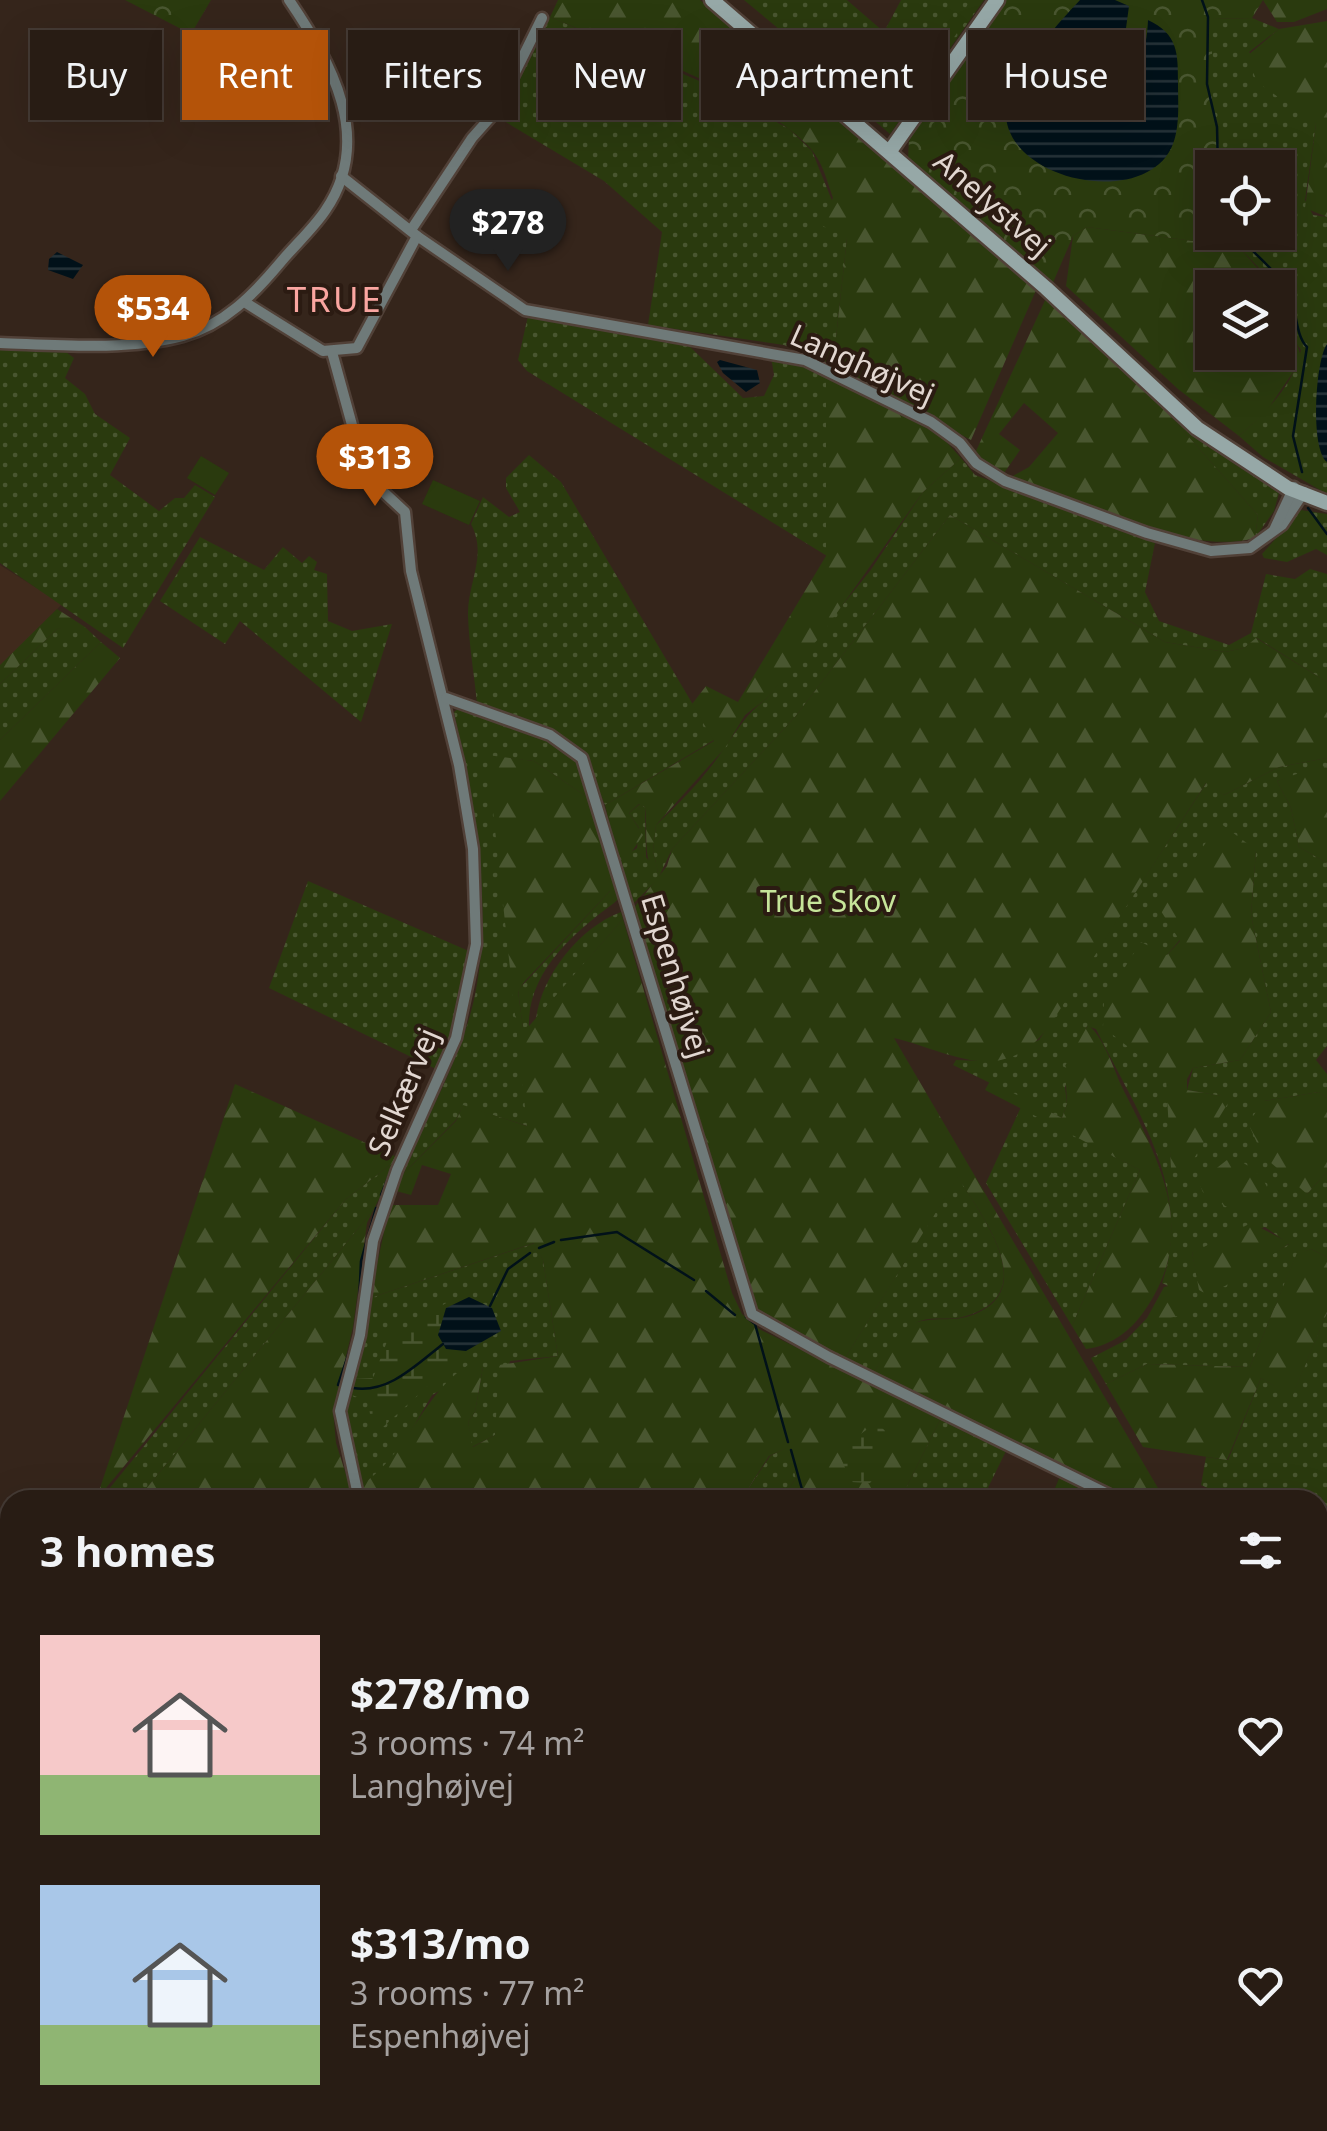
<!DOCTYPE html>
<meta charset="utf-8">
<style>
:root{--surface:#281c14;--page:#342922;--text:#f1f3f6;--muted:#a5a1a0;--line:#443a34;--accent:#b45309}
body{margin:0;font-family:"Noto Sans",sans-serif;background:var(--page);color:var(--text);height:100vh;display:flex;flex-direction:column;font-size:38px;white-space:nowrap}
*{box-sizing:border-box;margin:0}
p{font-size:32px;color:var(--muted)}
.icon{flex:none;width:55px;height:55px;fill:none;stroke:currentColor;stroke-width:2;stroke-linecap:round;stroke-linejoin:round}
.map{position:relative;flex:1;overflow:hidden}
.side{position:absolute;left:0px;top:1490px;width:1328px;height:642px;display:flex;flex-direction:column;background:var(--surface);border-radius:30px 30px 0 0;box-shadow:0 10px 40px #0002,0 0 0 2px var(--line)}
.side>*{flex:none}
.banner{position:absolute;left:30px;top:30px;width:1268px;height:90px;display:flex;gap:20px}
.buttons{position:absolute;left:1195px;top:150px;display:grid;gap:20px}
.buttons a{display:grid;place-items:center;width:100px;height:100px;border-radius:0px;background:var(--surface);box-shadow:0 10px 40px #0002,0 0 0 2px var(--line);font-size:50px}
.price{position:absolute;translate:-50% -85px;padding:0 22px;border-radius:35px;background:var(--accent);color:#fff;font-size:32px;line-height:65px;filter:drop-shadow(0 2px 5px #0008)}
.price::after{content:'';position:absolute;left:50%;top:60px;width:30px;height:22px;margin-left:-15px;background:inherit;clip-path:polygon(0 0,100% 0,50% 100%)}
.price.current{background:#222;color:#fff}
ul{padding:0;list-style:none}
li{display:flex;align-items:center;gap:30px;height:250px;padding:0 40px}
li span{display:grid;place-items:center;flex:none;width:280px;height:200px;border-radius:0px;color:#555}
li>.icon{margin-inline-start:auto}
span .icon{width:120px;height:120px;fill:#fffc;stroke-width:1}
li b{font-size:42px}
h2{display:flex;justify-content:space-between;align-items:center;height:120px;padding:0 40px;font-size:42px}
.tag{padding:0 35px;border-radius:0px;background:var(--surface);box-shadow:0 10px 40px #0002,0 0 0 2px var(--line);font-size:35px;line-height:90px}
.tag.current{background:var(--accent);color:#fff}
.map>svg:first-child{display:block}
.built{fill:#402a1c}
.grass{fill:url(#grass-dots);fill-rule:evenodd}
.forest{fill:url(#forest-firs)}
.wetland{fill:url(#wetland-marsh)}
.park{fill:url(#park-crowns)}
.garden{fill:#2a3a0e}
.water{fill:url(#water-rules)}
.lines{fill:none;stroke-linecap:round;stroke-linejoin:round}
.stream{stroke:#011119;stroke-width:2.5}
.street-casing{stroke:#514138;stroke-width:15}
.secondary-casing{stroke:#514138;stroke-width:19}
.street{stroke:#6f7a79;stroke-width:10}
.secondary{stroke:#96a8a7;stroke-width:14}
.rail{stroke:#b4a7a0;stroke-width:2.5;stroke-dasharray:12 12;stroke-linecap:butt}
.labels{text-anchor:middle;stroke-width:8;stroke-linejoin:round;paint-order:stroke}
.street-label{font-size:30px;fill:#e2d7d1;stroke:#2b1b12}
.park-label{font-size:30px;fill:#c6e59a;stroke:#2b1b12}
.quarter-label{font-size:35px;letter-spacing:2.5px;fill:#faa6a1;stroke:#2b1b12}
</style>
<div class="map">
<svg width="1327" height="2131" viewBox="0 0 1327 2131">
<defs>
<pattern id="grass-dots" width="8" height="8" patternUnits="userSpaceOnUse" patternTransform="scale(2.5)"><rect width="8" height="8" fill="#2a3a0e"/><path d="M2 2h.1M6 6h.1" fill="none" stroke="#495630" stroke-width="1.8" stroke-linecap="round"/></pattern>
<pattern id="forest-firs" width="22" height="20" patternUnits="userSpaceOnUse" patternTransform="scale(2.5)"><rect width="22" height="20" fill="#2a3a0e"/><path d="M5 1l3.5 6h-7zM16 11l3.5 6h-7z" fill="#495630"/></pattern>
<pattern id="wetland-marsh" width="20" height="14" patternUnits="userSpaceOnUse" patternTransform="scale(2.5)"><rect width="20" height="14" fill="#2a3a0e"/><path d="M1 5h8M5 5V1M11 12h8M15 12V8" fill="none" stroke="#495630"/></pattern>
<pattern id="park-crowns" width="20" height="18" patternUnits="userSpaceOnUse" patternTransform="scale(2.5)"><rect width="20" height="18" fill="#2a3a0e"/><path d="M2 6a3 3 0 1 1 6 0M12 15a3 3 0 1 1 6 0" fill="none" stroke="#495630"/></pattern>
<pattern id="water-rules" width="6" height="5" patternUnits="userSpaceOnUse" patternTransform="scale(2.5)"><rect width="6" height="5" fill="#011119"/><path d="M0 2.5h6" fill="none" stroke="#263339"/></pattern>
</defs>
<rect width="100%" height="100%" fill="#35251b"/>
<path class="built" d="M 0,565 L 62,604 L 0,668 Z"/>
<g class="grass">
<path d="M 744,0 L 847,0 L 884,32 L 901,0 L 984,0 L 890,134 L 837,89 L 837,77 Z"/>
<path d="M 550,17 L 718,89 L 789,129 L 812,151 L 847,238 L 833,365 L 784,345 L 648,325 L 662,232 L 604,181 L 499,118 Z"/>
<path d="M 1252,18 L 1279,29 L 1249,52 L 1316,124 L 1305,200 L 1313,215 L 1327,217 L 1327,494 L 1263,457 L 1239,436 C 1265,413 1294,385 1301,350 L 1291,336 L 1278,288 L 1239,247 L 1247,239 L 1243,233 L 1278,232 L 1278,168 L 1222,167 L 1218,160 L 1219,125 L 1212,111 L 1212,19 Z"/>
<path d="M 528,316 L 685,342 L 743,398 L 764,396 L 774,375 L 771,357 L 826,373 L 827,556 L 527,371 L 518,360 Z"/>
<path d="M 0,348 L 62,349 L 74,358 L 65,378 L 85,394 L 95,414 L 130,438 L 110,475 L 159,511 L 175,498 L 184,498 L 195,485 L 215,497 L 123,648 L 0,563 Z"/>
<path d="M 1156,400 L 1279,493 L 1274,511 L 1255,538 L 1258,515 Z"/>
<path d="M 529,455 L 561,482 L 714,740 L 605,805 L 581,748 L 542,726 L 477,703 C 474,674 469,644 468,616 C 467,583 488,556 471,524 L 483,497 L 509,517 L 520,512 L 506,488 L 506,478 Z"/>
<path d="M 961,458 L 975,475 L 1155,543 L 1145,592 L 1159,621 L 1229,645 L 1251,633 L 1266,574 L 1295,579 L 1310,569 L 1327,574 L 1327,682 L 1257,638 L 1244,648 L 1225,652 L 1165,642 L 950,515 L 795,717 L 672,849 L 658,879 L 633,904 L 618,861 L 637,848 L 639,828 L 629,813 L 640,804 L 645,807 L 646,857 L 658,872 L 653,851 L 656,825 C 681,802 706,776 725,747 C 739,728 746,714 766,699 L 870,571 L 923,492 Z"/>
<path d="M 1301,510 L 1327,514 L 1327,555 L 1316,549 L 1287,562 L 1264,558 L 1262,554 Z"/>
<path d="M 200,537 L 264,570 L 283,547 L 302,563 L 309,556 L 317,562 L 314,570 L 327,574 L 328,621 L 352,631 L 392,624 L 361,722 L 240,621 L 225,644 L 160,601 Z"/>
<path d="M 68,627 L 85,627 L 101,642 L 0,740 L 0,684 L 57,629 Z"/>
<path d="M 459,708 L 569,749 L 580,765 L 590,799 L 534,761 L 488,756 L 528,1126 L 463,1106 L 456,1120 L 398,1179 C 425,1121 462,1058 475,995 C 494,904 473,801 454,712 Z"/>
<path d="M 1327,758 L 1327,767 L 1277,781 L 1291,808 L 1299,847 L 1327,863 L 1327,1046 L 1316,1060 L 1327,1074 L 1327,1098 L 1319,1092 L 1264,1101 L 1307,1194 L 1327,1172 L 1327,1257 L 1311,1249 L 1297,1254 L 1250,1367 L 1147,1364 L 1106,1384 L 1091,1358 L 1126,1340 L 1147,1318 L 1193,1298 L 1162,1283 C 1194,1189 1136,1111 1096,1029 L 1087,1026 L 1065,1087 L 1067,1104 L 1062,1118 L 953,1065 L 956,1060 L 985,1061 L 1039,1040 L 1207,782 L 1224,795 L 1279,767 ZM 1256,850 L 1251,915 L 1271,1012 L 1240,1060 L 1193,1068 L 1187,1090 L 1221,1096 L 1171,1168 L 1167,955 ZM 1265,1227 L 1289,1244 L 1206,1293 L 1200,1290 L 1192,1253 Z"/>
<path d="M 308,881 L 471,952 L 452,1037 L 436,1069 L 269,988 Z"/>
<path d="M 611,890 L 614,903 C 573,933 527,973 529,1027 L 523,1029 L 518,990 Z"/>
<path d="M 621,912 L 623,919 L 536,1019 C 541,976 580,927 621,912 Z"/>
<path d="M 1021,1107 L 1140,1170 L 1072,1326 L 986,1183 Z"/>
<path d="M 399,1158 L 374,1209 L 137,1500 L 100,1500 L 346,1199 Z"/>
<path d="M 958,1176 C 981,1217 1044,1293 966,1316 C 952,1321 934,1316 920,1321 C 897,1330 886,1354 874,1372 L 845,1358 Z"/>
<path d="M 535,1243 L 543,1260 L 558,1356 L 510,1361 L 495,1435 L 472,1447 L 468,1422 L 475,1412 L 483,1367 L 432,1395 L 400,1450 L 383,1470 L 361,1485 C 352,1459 343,1434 345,1407 C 347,1374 365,1333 370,1298 Z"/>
<path d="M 1327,1313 L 1327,1606 L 1318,1601 L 1318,1500 L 1211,1500 L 1214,1491 L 1201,1485 L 1206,1457 L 1228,1460 L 1261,1378 L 1292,1396 Z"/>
<path d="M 941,1418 L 1007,1449 L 982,1500 L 900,1500 Z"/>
<path d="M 788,1447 L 796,1478 L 781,1500 L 741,1500 L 770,1456 Z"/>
<path d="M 1318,1612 L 1327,1618 L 1327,1763 L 1318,1768 Z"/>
</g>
<g class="forest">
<path d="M 558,0 L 700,0 L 1037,288 L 971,440 L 833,365 L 847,238 L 817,223 L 833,198 C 827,181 823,163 811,149 C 758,91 624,49 550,17 Z"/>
<path d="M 971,0 L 980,0 L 932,69 L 907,63 L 883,44 L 888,39 L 905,54 L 928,63 Z"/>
<path d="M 1263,0 L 1327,0 L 1327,9 L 1294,22 L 1277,22 Z"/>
<path d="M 1327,21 L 1327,217 L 1305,208 L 1316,124 L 1257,82 L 1247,56 L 1279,29 Z"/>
<path d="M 1087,227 L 1239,247 L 1274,287 L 1212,288 L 1212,352 L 1278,352 L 1278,291 L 1302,359 L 1266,412 L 1239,436 L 1178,389 L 1066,286 L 1073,236 Z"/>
<path d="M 1047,296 L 1156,400 L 1258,515 L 1255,538 C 1186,557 1078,501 1011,477 L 1029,467 L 1058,433 L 1024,403 L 999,434 L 1020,450 L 1004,473 L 987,466 L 976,451 Z"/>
<path d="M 826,373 L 941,436 L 961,458 L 923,492 L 819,638 L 766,699 L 745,715 L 725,748 L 656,825 L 653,851 L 658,871 L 653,873 C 643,853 648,829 645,807 L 639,804 L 629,813 L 643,835 L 629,856 L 618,861 L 605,805 L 714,741 L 692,704 L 706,686 L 738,702 L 826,556 Z"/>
<path d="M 950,515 L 1165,642 L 1225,652 L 1244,648 L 1256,638 L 1327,682 L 1327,758 L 1279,767 L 1224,795 L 1206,783 L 1050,1025 C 1003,1089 952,1052 894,1038 L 1165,1500 L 1134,1500 L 874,1372 C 883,1358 891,1339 905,1328 C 923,1315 946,1322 966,1317 C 1044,1294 982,1217 958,1177 L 845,1358 L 756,1311 L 749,1302 L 633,909 L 667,866 L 672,849 L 795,717 Z"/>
<path d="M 57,609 L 85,627 L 57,629 L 0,684 L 0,665 Z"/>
<path d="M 101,642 L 120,658 L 0,801 L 0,740 Z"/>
<path d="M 487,755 L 534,761 L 590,799 L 620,897 L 614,903 L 610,891 L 525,981 L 518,991 L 523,1028 L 529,1026 L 623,919 L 732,1293 L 742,1314 L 759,1329 L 941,1418 L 900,1500 L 781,1500 L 796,1478 L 787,1448 L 769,1456 L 741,1500 L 365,1500 L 361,1485 C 412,1452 422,1388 477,1360 L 483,1367 L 475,1412 L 468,1422 L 473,1447 L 495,1435 L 499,1365 L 558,1356 L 543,1260 L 534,1243 L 370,1298 L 388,1213 L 393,1205 L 438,1205 L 451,1174 L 422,1165 L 411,1195 L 396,1191 L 398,1179 L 456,1121 L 463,1105 L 527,1126 Z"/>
<path d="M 1319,766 L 1327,767 L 1327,863 L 1299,847 L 1291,808 L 1277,781 Z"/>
<path d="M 1220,823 L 1256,850 L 1251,915 L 1271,1012 L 1240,1060 L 1193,1068 L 1187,1079 L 1187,1090 L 1222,1096 L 1228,1103 L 1190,1165 L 1180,1173 L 1171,1168 L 1166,1077 L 1103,1027 L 1104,1000 L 1141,942 L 1167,955 L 1180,941 L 1159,908 Z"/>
<path d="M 1088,1025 C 1103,1036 1113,1067 1121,1085 C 1158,1159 1199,1229 1147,1307 C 1133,1329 1112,1346 1086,1349 L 1072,1326 L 1140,1170 L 985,1090 L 990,1081 L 1062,1118 L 1067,1104 L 1065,1066 Z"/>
<path d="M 235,1084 L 399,1158 L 346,1199 L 96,1500 Z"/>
<path d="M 1319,1092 L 1327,1098 L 1327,1172 L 1307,1194 L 1263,1156 L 1248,1123 L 1264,1101 Z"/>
<path d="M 1232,1156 C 1253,1168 1273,1181 1270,1208 L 1233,1210 L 1204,1195 L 1199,1182 Z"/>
<path d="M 374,1209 L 367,1223 L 353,1327 L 333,1411 L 336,1443 L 354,1500 L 137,1500 Z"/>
<path d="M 1251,1223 L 1290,1243 L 1225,1286 L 1206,1294 L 1199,1290 L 1192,1253 Z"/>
<path d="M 1311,1249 L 1327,1257 L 1327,1313 L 1292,1397 L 1261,1378 L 1227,1460 L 1143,1447 L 1106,1384 L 1147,1364 L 1250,1367 L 1297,1253 Z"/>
<path d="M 1173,1285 L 1193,1298 L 1198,1310 L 1157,1322 L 1147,1318 L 1164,1287 Z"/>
<path d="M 10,1750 L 10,2122 L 315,2123 L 309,2131 L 0,2131 L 0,1779 Z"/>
<path d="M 1327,1886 L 1327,1964 L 1318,1976 L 1318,1895 Z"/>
<path d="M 1128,2123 L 1279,2123 L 1266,2131 L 1123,2131 Z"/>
</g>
<g class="wetland">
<path d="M 458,1300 L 446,1308 L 457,1352 L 466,1351 L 382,1428 L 372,1427 L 368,1401 L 349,1394 L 352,1379 L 373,1378 L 391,1331 C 430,1334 430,1302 458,1300 Z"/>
<path d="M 877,1422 L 885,1431 L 876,1461 L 878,1473 L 870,1483 L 851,1482 L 841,1458 L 843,1447 Z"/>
</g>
<g class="park">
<path d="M 125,0 L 211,0 L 191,34 Z"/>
<path d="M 1004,0 L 1263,0 L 1252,18 L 1212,19 L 1212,111 L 1219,125 L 1218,160 L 1222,167 L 1212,168 L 1212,232 L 1243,233 L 1247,239 L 1239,247 L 1087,227 L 1073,236 L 1052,285 L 908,160 L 909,138 Z"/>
</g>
<g class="garden">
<path d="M 201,456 L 229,473 L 215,495 L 187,478 Z"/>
<path d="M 433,480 L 480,501 L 469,525 L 422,504 Z"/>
<path d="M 1060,1476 L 1109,1500 L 1050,1500 Z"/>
</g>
<g class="water">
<path d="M 1080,0 L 1115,0 L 1129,6 L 1124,43 L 1085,92 L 1086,109 L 1108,121 C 1134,102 1147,51 1148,20 C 1178,34 1178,53 1178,83 C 1178,102 1180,125 1173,144 C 1147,212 997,181 1006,105 C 1009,78 1060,21 1080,0 Z"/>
<path d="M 57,252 L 83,265 L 73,279 L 48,270 L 49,259 Z"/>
<path d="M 1327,344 L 1327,462 C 1310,450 1315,361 1327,344 Z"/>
<path d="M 720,360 L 757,370 L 760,383 L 746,392 L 723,373 L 717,362 Z"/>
<path d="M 469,1297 L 492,1308 L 501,1331 L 466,1351 L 446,1349 L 438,1335 L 446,1308 Z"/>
</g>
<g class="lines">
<g class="stream">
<path d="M 1202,0 L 1208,17 L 1207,84 L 1217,127 L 1218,168"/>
<path d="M 1239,232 L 1239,233"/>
<path d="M 1245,243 C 1260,259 1279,274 1289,293 C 1297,309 1295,335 1307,347 L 1293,436 L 1302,472"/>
<path d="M 1308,508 L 1327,534"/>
<path d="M 381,1195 L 390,1173"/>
<path d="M 561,1240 L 617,1232 L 694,1280"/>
<path d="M 539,1248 L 554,1242"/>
<path d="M 706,1291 L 735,1315"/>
<path d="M 359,1304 L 361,1261 L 376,1208"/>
<path d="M 490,1306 L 508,1269 L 530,1253"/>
<path d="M 746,1317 L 755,1324 L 788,1442"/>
<path d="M 338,1385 L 356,1332"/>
<path d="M 353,1388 C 388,1394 416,1365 443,1344"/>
<path d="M 791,1450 L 805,1500"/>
<path d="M 1318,1980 L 1327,1969"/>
<path d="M 319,2131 L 325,2122"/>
</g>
<defs>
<g id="street">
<path d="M 411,230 L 472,138 L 496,111 L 542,18"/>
<path d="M 417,236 L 525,310 L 805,360 L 931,422 L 960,443 L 976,463 L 1005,481 L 1147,533 L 1211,551 L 1250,548 L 1282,525 L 1304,492"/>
<path d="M 246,303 L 323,351 L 357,348 L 417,236 L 341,176"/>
<path d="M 0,343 C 58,345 127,351 183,336 C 224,325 254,294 280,263 C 294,246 312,230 325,211 C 375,139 331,62 289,0"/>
<path d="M 332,352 L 363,465 L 376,485 L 405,512 L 411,571 L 459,765 L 473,849 L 476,944 L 456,1038 L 397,1170 L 373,1241 L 360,1335 L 340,1411 L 359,1500"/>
<path d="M 1274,530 L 1294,487"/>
<path d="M 446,698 L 550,735 L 582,758 L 752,1314 L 829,1357 L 1120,1500"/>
<path d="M 1318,1608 L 1327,1613"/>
<path d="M 1318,1885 L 1327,1876"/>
<path d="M 391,2122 L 392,2131"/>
<path d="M 1117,2131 L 1123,2122"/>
</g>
<g id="secondary">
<path d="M 712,0 L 1046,288 L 1197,428 L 1288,488 L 1327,503"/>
<path d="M 890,151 L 997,0"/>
</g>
</defs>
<use href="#street" class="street-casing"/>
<use href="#secondary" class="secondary-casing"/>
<use href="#street" class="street"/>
<use href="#secondary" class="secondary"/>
<g class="rail">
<path d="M 1285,2131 L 1297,2122"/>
<path d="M 1311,2131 L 1327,2120"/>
</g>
</g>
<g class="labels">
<g class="street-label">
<text transform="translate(992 204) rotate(41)" y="10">Anelystvej</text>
<text transform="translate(862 365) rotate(24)" y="10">Langhøjvej</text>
<text transform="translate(675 976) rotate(73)" y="10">Espenhøjvej</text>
<text transform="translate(404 1092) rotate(-67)" y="10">Selkærvej</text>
</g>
<g class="park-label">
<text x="828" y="912">True Skov</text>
</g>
<g class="quarter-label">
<text x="335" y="312">TRUE</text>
</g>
</g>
</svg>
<div class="buttons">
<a><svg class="icon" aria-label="locate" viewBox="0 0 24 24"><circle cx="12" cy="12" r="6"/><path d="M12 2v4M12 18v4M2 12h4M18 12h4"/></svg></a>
<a><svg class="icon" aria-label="layers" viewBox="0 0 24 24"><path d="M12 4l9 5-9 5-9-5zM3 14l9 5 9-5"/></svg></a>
</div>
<b class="price current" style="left:508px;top:274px">$278</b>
<b class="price" style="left:153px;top:360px">$534</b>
<b class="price" style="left:375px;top:509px">$313</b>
<div class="banner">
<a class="tag">Buy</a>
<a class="tag current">Rent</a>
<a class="tag">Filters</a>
<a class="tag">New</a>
<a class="tag">Apartment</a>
<a class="tag">House</a>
</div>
<section class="side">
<h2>3 homes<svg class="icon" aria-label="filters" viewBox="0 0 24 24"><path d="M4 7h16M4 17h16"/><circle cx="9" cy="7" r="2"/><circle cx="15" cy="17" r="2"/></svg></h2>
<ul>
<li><span style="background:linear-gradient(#f6c9c9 70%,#8fb573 0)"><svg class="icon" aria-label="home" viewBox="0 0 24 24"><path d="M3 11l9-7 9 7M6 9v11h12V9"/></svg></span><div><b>$278/mo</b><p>3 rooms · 74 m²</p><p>Langhøjvej</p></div><svg class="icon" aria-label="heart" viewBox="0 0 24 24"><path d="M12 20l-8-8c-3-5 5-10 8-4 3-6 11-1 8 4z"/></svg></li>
<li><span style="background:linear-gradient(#a9c7e8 70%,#8fb573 0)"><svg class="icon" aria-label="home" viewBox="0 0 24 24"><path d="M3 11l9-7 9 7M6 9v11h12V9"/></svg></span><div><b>$313/mo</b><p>3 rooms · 77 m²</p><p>Espenhøjvej</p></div><svg class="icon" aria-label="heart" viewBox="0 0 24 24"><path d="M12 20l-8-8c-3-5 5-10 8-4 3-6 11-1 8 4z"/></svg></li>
</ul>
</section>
</div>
